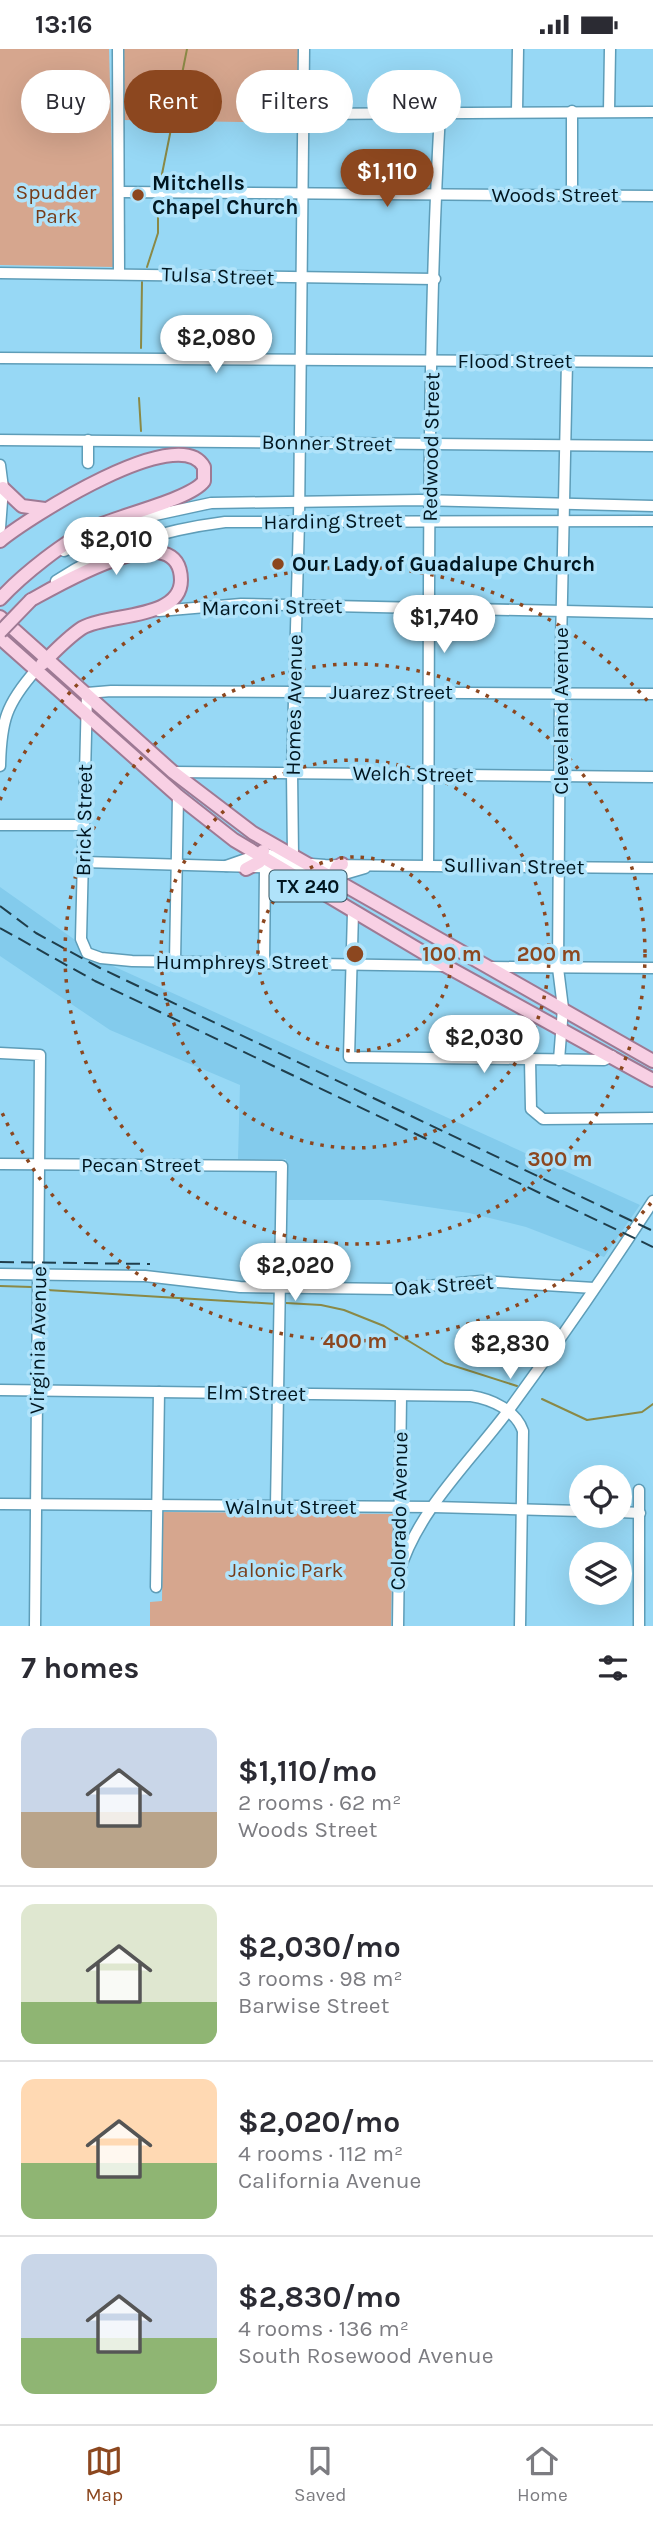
<!DOCTYPE html>
<meta charset="utf-8">
<style>
:root{--surface:#fff;--page:#f7f7f7;--text:#2b2b33;--muted:#7c7c81;--line:#e1e1e2;--accent:#8c471f}
body{margin:0;font-family:Karla,sans-serif;background:var(--page);color:var(--text);height:100vh;display:flex;flex-direction:column;font-size:26px;white-space:nowrap}
*{box-sizing:border-box;margin:0}
p{font-size:23px;color:var(--muted)}
.icon{flex:none;width:38px;height:38px;fill:none;stroke:currentColor;stroke-width:2;stroke-linecap:round;stroke-linejoin:round}
.map{position:relative;height:1577px;overflow:hidden}
.panel{display:flex;flex-direction:column;background:var(--surface);flex:1}
.panel>*{flex:none}
.hud{position:absolute;left:21px;top:21px;width:612px;height:63px;display:flex;gap:14px}
.fabs{position:absolute;left:569px;top:1416px;display:grid;gap:14px}
.fabs a{display:grid;place-items:center;width:63px;height:63px;border-radius:50%;background:var(--surface);box-shadow:0 7px 28px #0002;font-size:35px}
.price{position:absolute;translate:-50% -60px;padding:0 16px;border-radius:24px;background:#fff;color:#222;font-size:23px;line-height:46px;filter:drop-shadow(0 2px 4px #0008)}
.price::after{content:'';position:absolute;left:50%;top:42px;width:21px;height:16px;margin-left:-10px;background:inherit;clip-path:polygon(0 0,100% 0,50% 100%)}
.price.on{background:var(--accent);color:#fff}
ul{padding:0;list-style:none}
li{display:flex;align-items:center;gap:21px;height:175px;padding:0 21px}
li+li{border-top:2px solid var(--line)}
li span{display:grid;place-items:center;flex:none;width:196px;height:140px;border-radius:14px;color:#555}
li>.icon{margin-inline-start:auto}
span .icon{width:84px;height:84px;fill:#fffc;stroke-width:1}
li b{font-size:30px}
h2{display:flex;justify-content:space-between;align-items:center;height:84px;padding:0 21px;font-size:30px}
.pill{padding:0 24px;border-radius:32px;background:var(--surface);box-shadow:0 7px 28px #0002;font-size:24px;line-height:63px}
.pill.on{background:var(--accent);color:#fff}
.status{display:flex;justify-content:space-between;align-items:center;height:49px;padding:0 35px;background:var(--surface);direction:ltr}
.status svg{height:19px;fill:currentColor}
.tab-bar{display:flex;justify-content:space-around;align-items:center;height:98px;border-top:2px solid var(--line);background:var(--surface);font-size:19px;color:var(--muted)}
.tab-bar a{display:grid;justify-items:center;gap:4px}
.tab-bar .on{color:var(--accent)}
.map>svg:first-child{display:block}
.built{fill:#83cbec}
.green{fill:#d6a68e}
.lines{fill:none;stroke-linecap:round;stroke-linejoin:round}
.stream{stroke:#8a8946;stroke-width:2}
.minor-casing{stroke:#5e9db8;stroke-width:13}
.major-casing{stroke:#9e7a94;stroke-width:16}
.minor{stroke:#fff;stroke-width:10}
.major{stroke:#f8d0e4;stroke-width:12}
.rail{stroke:#1f3e4c;stroke-width:2;stroke-dasharray:14 7;stroke-linecap:butt}
.major-bridge-casing{stroke:#9e7a94;stroke-width:16;stroke-linecap:butt}
.major-bridge{stroke:#f8d0e4;stroke-width:12}
.ring{fill:none;stroke:#8c471f;stroke-width:3.5;stroke-dasharray:3.5 7}
.poi-dot{fill:#8c471f;stroke:#b0e3fa;stroke-width:2.5}
.labels{text-anchor:middle;stroke-width:7;stroke-linejoin:round;paint-order:stroke}
.shield{fill:#b0e3fa;stroke:#355461;stroke-width:2}
.shield-label{font-size:19px;font-weight:bold;fill:#001620}
.poi-label{font-size:21px;font-weight:bold;fill:#001620;stroke:#b0e3fa;text-anchor:start}
.park-label{font-size:21px;fill:#773c19;stroke:#b0e3fa}
.street-label{font-size:21px;fill:#001620;stroke:#b0e3fa}
.centre{fill:#8c471f;stroke:#b0e3fa;stroke-width:3.5}
.ring-label{font-size:21px;text-anchor:middle;font-weight:bold;fill:#8c471f;stroke:#b0e3fa;stroke-width:7;stroke-linejoin:round;paint-order:stroke}
</style>
<div class="status"><b>13:16</b><svg viewBox="0 0 49 12"><path d="M0 12V9h3v3zM5 12V6h3v6zM10 12V3h3v9zM15 12V0h3v12zM26 1h20v11H26zM47 4h2v5h-2z"/></svg></div>
<div class="map">
<svg width="653" height="1577" viewBox="0 0 653 1577">
<rect width="100%" height="100%" fill="#97d8f5"/>
<path class="built" d="M 0,838 L 78,893 L 82,903 L 640,1156 L 604,1208 L 526,1178 L 469,1164 L 380,1151 L 286,1151 L 286,1110 L 238,1110 L 240,1036 L 110,981 L 0,907 Z"/>
<g class="green">
<path d="M 0,0 L 109,0 L 115,218 L 0,216 Z"/>
<path d="M 122,0 L 300,0 L 299,74 L 122,71 Z"/>
<path d="M 163,1463 L 393,1465 L 391,1577 L 150,1577 L 150,1553 L 162,1552 Z"/>
</g>
<g class="lines">
<g class="stream">
<path d="M 160,135 L 187,0"/>
<path d="M 147,218 L 158,184 L 158,152"/>
<path d="M 141,299 L 142,233"/>
<path d="M 139,349 L 141,382"/>
<path d="M 0,1237 L 32,1238"/>
<path d="M 47,1241 L 277,1255"/>
<path d="M 286,1254 L 321,1256 L 344,1261 L 384,1277 L 445,1314 L 517,1337"/>
<path d="M 542,1350 L 587,1371 L 642,1363 L 653,1355"/>
</g>
<defs>
<g id="minor">
<path d="M 118,0 L 119,224"/>
<path d="M 517,62 L 518,0"/>
<path d="M 609,62 L 610,0"/>
<path d="M 303,65 L 653,63"/>
<path d="M 121,143 L 653,147"/>
<path d="M 572,146 L 572,62"/>
<path d="M 0,224 L 435,230"/>
<path d="M 0,309 L 653,313"/>
<path d="M 0,391 L 653,397"/>
<path d="M 88,414 L 88,391"/>
<path d="M 0,416 L 3,439 L 0,479"/>
<path d="M 64,502 L 132,471 L 211,454 L 419,451 L 653,457"/>
<path d="M 56,532 C 108,497 163,481 225,473 L 653,472"/>
<path d="M 159,562 L 241,555 L 653,564"/>
<path d="M 0,717 C 1,672 6,655 36,621"/>
<path d="M 173,723 L 653,728"/>
<path d="M 0,776 L 84,776"/>
<path d="M 293,807 L 292,723 L 299,472 L 304,0"/>
<path d="M 84,813 L 291,819 L 324,831 L 365,819"/>
<path d="M 428,815 C 430,565 426,314 440,64"/>
<path d="M 226,817 L 263,804 L 298,814 L 325,816 L 653,819"/>
<path d="M 353,863 L 349,1008 L 604,1011 L 612,1007"/>
<path d="M 175,912 L 178,747"/>
<path d="M 264,914 L 265,820"/>
<path d="M 445,917 L 132,912 L 101,909 L 87,904 L 81,890 L 87,644 L 111,642 L 653,645"/>
<path d="M 488,918 L 653,919"/>
<path d="M 0,1004 L 40,1006 L 35,1577"/>
<path d="M 530,1011 L 531,1060 L 543,1070 L 653,1069"/>
<path d="M 559,1011 L 563,959 L 558,919 L 560,643 L 567,312"/>
<path d="M 0,1115 L 282,1117 L 276,1457"/>
<path d="M 0,1225 L 145,1227 L 240,1238 L 394,1240 L 481,1232 L 594,1239"/>
<path d="M 0,1341 L 471,1347 C 491,1350 516,1361 523,1382 L 520,1577"/>
<path d="M 0,1455 L 433,1458 L 581,1462"/>
<path d="M 620,1463 L 640,1464"/>
<path d="M 399,1524 C 417,1462 470,1413 508,1362 C 558,1294 607,1223 653,1152"/>
<path d="M 156,1538 L 159,1343"/>
<path d="M 398,1577 L 401,1347"/>
<path d="M 639,1577 L 639,1441"/>
</g>
<g id="major">
<path d="M 3,439 L 22,457 L 45,460"/>
<path d="M 0,492 C 28,469 179,372 204,418 L 204,432 C 191,450 121,466 95,478 C 66,491 22,526 0,550"/>
<path d="M 31,551 C 55,538 180,463 181,531 C 181,571 108,564 82,579 C 67,589 55,602 42,615"/>
<path d="M 0,568 L 173,723 L 253,784 L 653,1012"/>
<path d="M 0,589 L 178,747 L 234,791 L 446,917 L 653,1031"/>
<path d="M 246,820 L 259,813 L 263,802"/>
<path d="M 330,834 L 337,818 L 342,815"/>
</g>
</defs>
<use href="#minor" class="minor-casing"/>
<use href="#major" class="major-casing"/>
<use href="#minor" class="minor"/>
<use href="#major" class="major"/>
<g class="rail">
<path d="M 0,857 L 36,884 L 100,919 L 653,1182"/>
<path d="M 0,879 L 95,932 L 653,1198"/>
<path d="M 0,1213 L 150,1215"/>
</g>
<defs>
<path id="major-bridge" d="M 0,583 L 31,551"/>
</defs>
<use href="#major-bridge" class="major-bridge-casing"/>
<use href="#major-bridge" class="major-bridge"/>
</g>
<g class="ring">
<circle cx="355" cy="905" r="97"/>
<circle cx="355" cy="905" r="194"/>
<circle cx="355" cy="905" r="290"/>
<path d="M651 1154A387 387 0 0 1 0 1059M0 751A387 387 0 0 1 651 656"/>
</g>
<g class="poi-dot">
<circle cx="138" cy="146" r="7"/>
<circle cx="278" cy="515" r="7"/>
</g>
<g class="labels">
<rect class="shield" x="269.5" y="821.5" width="77" height="31" rx="5"/>
<g class="shield-label">
<text x="308" y="844">TX 240</text>
</g>
<g class="poi-label">
<text x="152" y="141">Mitchells<tspan x="152" dy="24">Chapel Church</tspan></text>
<text x="292" y="522">Our Lady of Guadalupe Church</text>
</g>
<g class="park-label">
<text x="56" y="150">Spudder<tspan x="56" dy="24">Park</tspan></text>
<text x="286" y="1528">Jalonic Park</text>
</g>
<g class="street-label">
<text x="555" y="153">Woods Street</text>
<text transform="translate(218 227) rotate(2)" y="7">Tulsa Street</text>
<text x="515" y="319">Flood Street</text>
<text transform="translate(327 394) rotate(1)" y="7">Bonner Street</text>
<text transform="translate(431 398) rotate(-89)" y="7">Redwood Street</text>
<text transform="translate(333 472) rotate(-1)" y="7">Harding Street</text>
<text transform="translate(272 558) rotate(-1)" y="7">Marconi Street</text>
<text x="391" y="650">Juarez Street</text>
<text transform="translate(294 656) rotate(-89)" y="7">Homes Avenue</text>
<text transform="translate(561 662) rotate(-90)" y="7">Cleveland Avenue</text>
<text transform="translate(413 725) rotate(1)" y="7">Welch Street</text>
<text transform="translate(84 771) rotate(-89)" y="7">Brick Street</text>
<text transform="translate(514 817) rotate(1)" y="7">Sullivan Street</text>
<text x="242" y="920">Humphreys Street</text>
<text x="141" y="1123">Pecan Street</text>
<text transform="translate(444 1236) rotate(-4)" y="7">Oak Street</text>
<text transform="translate(38 1291) rotate(-89)" y="7">Virginia Avenue</text>
<text transform="translate(256 1344) rotate(1)" y="7">Elm Street</text>
<text x="291" y="1465">Walnut Street</text>
<text transform="translate(399 1462) rotate(-89)" y="7">Colorado Avenue</text>
</g>
</g>
<circle cx="355" cy="905" r="10" class="centre"/>
<g class="ring-label">
<text x="452" y="912">100 m</text>
<text x="549" y="912">200 m</text>
<text x="560" y="1117">300 m</text>
<text x="355" y="1299">400 m</text>
</g>
</svg>
<div class="fabs">
<a><svg class="icon" aria-label="locate" viewBox="0 0 24 24"><circle cx="12" cy="12" r="6"/><path d="M12 2v4M12 18v4M2 12h4M18 12h4"/></svg></a>
<a><svg class="icon" aria-label="layers" viewBox="0 0 24 24"><path d="M12 4l9 5-9 5-9-5zM3 14l9 5 9-5"/></svg></a>
</div>
<b class="price on" style="left:387px;top:160px">$1,110</b>
<b class="price" style="left:216px;top:326px">$2,080</b>
<b class="price" style="left:116px;top:528px">$2,010</b>
<b class="price" style="left:444px;top:606px">$1,740</b>
<b class="price" style="left:484px;top:1026px">$2,030</b>
<b class="price" style="left:295px;top:1254px">$2,020</b>
<b class="price" style="left:510px;top:1332px">$2,830</b>
<div class="hud">
<a class="pill">Buy</a>
<a class="pill on">Rent</a>
<a class="pill">Filters</a>
<a class="pill">New</a>
</div>
</div>
<section class="panel">
<h2>7 homes<svg class="icon" aria-label="filters" viewBox="0 0 24 24"><path d="M4 7h16M4 17h16"/><circle cx="9" cy="7" r="2"/><circle cx="15" cy="17" r="2"/></svg></h2>
<ul>
<li><span style="background:linear-gradient(#c9d6e8 60%,#b9a48a 0)"><svg class="icon" aria-label="home" viewBox="0 0 24 24"><path d="M3 11l9-7 9 7M6 9v11h12V9"/></svg></span><div><b>$1,110/mo</b><p>2 rooms · 62 m²</p><p>Woods Street</p></div></li>
<li><span style="background:linear-gradient(#dfe7d0 70%,#8fb573 0)"><svg class="icon" aria-label="home" viewBox="0 0 24 24"><path d="M3 11l9-7 9 7M6 9v11h12V9"/></svg></span><div><b>$2,030/mo</b><p>3 rooms · 98 m²</p><p>Barwise Street</p></div></li>
<li><span style="background:linear-gradient(#ffd9b3 60%,#8fb573 0)"><svg class="icon" aria-label="home" viewBox="0 0 24 24"><path d="M3 11l9-7 9 7M6 9v11h12V9"/></svg></span><div><b>$2,020/mo</b><p>4 rooms · 112 m²</p><p>California Avenue</p></div></li>
<li><span style="background:linear-gradient(#c9d6e8 60%,#8fb573 0)"><svg class="icon" aria-label="home" viewBox="0 0 24 24"><path d="M3 11l9-7 9 7M6 9v11h12V9"/></svg></span><div><b>$2,830/mo</b><p>4 rooms · 136 m²</p><p>South Rosewood Avenue</p></div></li>
</ul>
</section>
<nav class="tab-bar">
<a class="on"><svg class="icon" aria-label="map" viewBox="0 0 24 24"><path d="M3 6l6-2 6 2 6-2v14l-6 2-6-2-6 2zM9 4v14M15 6v14"/></svg>Map</a>
<a><svg class="icon" aria-label="saved" viewBox="0 0 24 24"><path d="M7 4h10v16l-5-4-5 4z"/></svg>Saved</a>
<a><svg class="icon" aria-label="home" viewBox="0 0 24 24"><path d="M3 11l9-7 9 7M6 9v11h12V9"/></svg>Home</a>
</nav>
